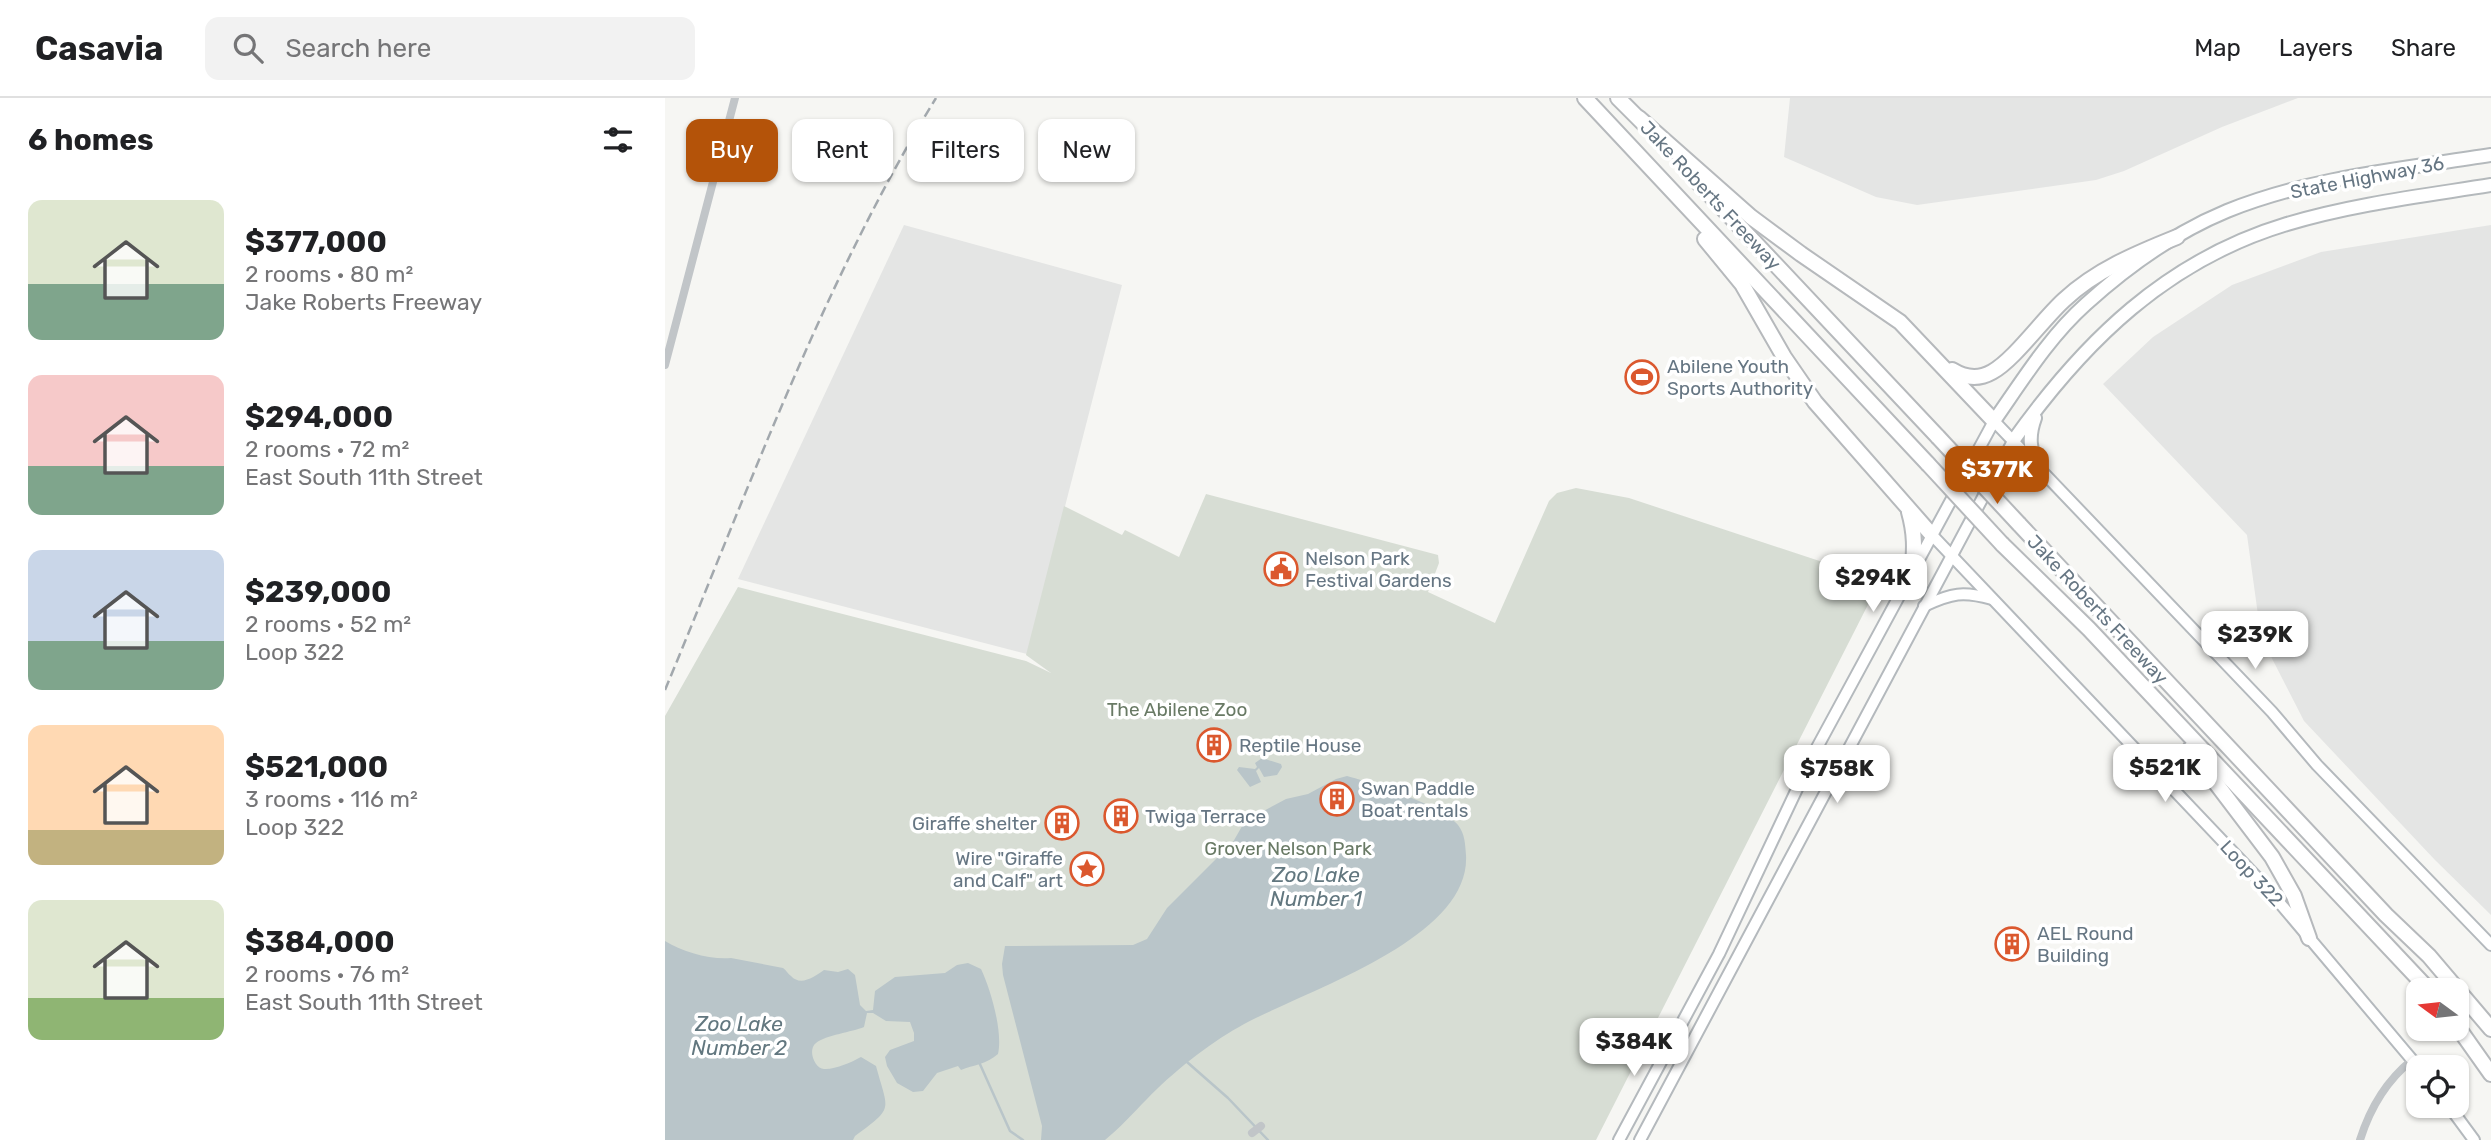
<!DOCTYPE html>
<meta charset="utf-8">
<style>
:root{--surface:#fff;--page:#f2f2f2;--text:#202124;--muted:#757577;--line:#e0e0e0;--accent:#b45309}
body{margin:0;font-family:Rubik,sans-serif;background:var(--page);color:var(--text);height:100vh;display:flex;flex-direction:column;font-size:26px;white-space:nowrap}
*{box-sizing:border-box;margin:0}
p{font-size:23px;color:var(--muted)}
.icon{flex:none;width:38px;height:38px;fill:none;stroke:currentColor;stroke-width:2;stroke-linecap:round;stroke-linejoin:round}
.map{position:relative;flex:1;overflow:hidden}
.side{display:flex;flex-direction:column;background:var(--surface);width:665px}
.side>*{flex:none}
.hud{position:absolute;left:21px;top:21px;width:665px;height:63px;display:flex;gap:14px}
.needle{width:46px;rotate:285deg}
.controls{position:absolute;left:1741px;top:880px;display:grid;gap:14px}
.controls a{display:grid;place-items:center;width:63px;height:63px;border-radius:14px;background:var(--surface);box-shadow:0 2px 5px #0004;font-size:35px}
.price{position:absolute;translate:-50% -60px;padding:0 16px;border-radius:14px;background:#fff;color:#222;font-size:23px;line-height:46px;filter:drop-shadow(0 2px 4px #0008)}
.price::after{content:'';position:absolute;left:50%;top:42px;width:21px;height:16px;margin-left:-10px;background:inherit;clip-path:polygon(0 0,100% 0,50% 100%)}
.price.active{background:var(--accent);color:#fff}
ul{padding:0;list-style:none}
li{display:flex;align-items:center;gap:21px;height:175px;padding:0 28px}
li span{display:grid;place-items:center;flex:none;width:196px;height:140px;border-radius:14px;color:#555}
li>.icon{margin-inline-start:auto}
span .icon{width:84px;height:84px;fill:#fffc;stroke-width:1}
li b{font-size:30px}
h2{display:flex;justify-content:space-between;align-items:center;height:84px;padding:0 28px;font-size:30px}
.chip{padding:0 24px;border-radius:14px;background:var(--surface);box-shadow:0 2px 5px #0004;font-size:24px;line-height:63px}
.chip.active{background:var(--accent);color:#fff}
header{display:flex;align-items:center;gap:42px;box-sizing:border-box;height:98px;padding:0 35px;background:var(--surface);border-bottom:2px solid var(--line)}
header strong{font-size:33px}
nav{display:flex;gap:38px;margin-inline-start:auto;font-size:24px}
.search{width:490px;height:63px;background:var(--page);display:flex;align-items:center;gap:18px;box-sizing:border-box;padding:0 24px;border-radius:14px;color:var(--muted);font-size:26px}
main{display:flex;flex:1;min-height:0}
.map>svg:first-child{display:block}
.built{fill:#e4e5e4}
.green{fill:#d7ddd4}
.water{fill:#b9c5c9}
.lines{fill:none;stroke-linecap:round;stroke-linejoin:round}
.stream{stroke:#b9c5c9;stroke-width:2.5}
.secondary-casing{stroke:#b4b9bd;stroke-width:14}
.primary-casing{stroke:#b4b9bc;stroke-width:16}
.motorway-casing{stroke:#b6b9bc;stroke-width:18}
.minor{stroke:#c1c5c8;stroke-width:8}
.secondary{stroke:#fff;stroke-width:10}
.primary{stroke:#fff;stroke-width:12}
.motorway{stroke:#fff;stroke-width:14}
.rail{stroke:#a2a8ad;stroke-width:2.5;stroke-dasharray:10 5;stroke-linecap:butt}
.motorway-bridge-casing{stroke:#b6b9bc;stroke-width:18;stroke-linecap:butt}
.motorway-bridge{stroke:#fff;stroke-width:14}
.labels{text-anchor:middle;stroke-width:7;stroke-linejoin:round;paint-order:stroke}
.street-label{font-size:19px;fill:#667683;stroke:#fff}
.poi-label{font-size:19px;fill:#667683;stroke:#fff;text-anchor:start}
.park-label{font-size:19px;fill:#697a65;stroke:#fff}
.water-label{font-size:21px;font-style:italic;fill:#62777f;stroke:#fff}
</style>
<header>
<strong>Casavia</strong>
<div class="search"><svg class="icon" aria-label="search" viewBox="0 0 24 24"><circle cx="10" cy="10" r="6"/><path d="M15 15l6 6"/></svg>Search here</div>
<nav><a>Map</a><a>Layers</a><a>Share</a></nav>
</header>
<main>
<section class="side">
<h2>6 homes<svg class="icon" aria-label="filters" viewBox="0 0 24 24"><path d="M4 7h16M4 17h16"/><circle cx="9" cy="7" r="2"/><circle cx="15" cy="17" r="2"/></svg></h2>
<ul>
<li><span style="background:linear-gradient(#dfe7d0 60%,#7fa58c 0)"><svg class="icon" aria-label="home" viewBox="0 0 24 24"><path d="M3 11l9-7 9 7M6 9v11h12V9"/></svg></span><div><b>$377,000</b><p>2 rooms · 80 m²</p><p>Jake Roberts Freeway</p></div></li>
<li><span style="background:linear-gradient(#f6c9c9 65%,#7fa58c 0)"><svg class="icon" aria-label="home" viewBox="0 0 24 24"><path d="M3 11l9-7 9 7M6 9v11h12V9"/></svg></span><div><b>$294,000</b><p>2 rooms · 72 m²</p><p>East South 11th Street</p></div></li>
<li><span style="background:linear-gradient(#c9d6e8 65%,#7fa58c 0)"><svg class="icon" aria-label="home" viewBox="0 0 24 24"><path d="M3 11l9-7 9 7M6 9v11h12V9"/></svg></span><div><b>$239,000</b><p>2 rooms · 52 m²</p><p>Loop 322</p></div></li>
<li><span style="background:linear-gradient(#ffd9b3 75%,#c2b280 0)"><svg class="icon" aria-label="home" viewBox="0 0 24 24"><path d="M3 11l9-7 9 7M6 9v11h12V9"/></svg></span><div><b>$521,000</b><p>3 rooms · 116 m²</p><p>Loop 322</p></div></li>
<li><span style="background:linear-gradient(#dfe7d0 70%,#8fb573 0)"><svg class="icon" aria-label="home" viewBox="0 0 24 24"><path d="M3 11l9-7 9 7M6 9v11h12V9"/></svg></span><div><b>$384,000</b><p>2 rooms · 76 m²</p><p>East South 11th Street</p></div></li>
</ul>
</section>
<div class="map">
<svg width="1826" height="1042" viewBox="0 0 1826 1042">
<rect width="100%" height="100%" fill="#f6f6f3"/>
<g class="built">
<path d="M 1125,0 L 1633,0 L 1557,29 L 1459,73 L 1431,82 L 1252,107 L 1211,99 L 1119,59 Z"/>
<path d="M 239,127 L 457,187 L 362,556 L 73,481 Z"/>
<path d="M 1826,127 L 1826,817 L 1770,762 L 1639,623 L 1596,539 L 1582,437 L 1438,286 L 1488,239 L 1567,187 L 1656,154 Z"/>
</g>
<path class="green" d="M 911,390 L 964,400 L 1215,483 L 931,1042 L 0,1042 L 0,618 L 73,489 L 361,563 L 386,575 L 361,557 L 399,408 L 457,437 L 460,432 L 514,459 L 541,396 L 773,457 L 774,465 L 763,494 L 830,525 L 884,403 L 892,395 Z"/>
<g class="water">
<path d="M 597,660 L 616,666 L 617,669 L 612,677 L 599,679 L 594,670 L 591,673 L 596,684 L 585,689 L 572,672 L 574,669 L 590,671 L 592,669 L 590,665 Z"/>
<path d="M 682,678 C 707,685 777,707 793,727 C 800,736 800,746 801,757 C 806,843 634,894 574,929 C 543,946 506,976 482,1001 C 468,1015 455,1030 440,1042 L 376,1042 L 377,1028 L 338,877 L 337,866 L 340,848 L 468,847 L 482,841 L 502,810 L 568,744 L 580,723 L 621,701 L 643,696 L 671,681 Z"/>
<path d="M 0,843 C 17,854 46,862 66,860 L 118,870 C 121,872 123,876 126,878 C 136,889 150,878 159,872 L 173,874 L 183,871 L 190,877 L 195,907 L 201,913 L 208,912 L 210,893 L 230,879 L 280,875 L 292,867 L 303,865 L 316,871 C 326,892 338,934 333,956 C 322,966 308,967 296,972 L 293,968 L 272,975 L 258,993 L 248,994 L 232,985 L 222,968 L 220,959 L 225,952 L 249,943 L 249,935 L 245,924 L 221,923 L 208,915 L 202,915 L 199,929 C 187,934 161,937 151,945 C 142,952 150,971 159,971 C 169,972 187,964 196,959 L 211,968 C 223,1013 230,1009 190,1038 L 188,1042 L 0,1042 Z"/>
</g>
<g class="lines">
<g class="stream">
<path d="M 314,964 L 345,1033 L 358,1042"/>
<path d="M 522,964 L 563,1000 L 603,1042"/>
</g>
<defs>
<g id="secondary">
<path d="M 1266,436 L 1603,791 L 1754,970"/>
<path d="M 1259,508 C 1287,495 1298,493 1327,501"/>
<path d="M 1784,1008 L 1809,1042"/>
<path d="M 954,1042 L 1054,856 L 1148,657 L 1329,323 L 1607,614 L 1652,667 L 1826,847"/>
<path d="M 975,1042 L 1348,343"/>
</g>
<g id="primary">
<path d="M 1370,320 C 1363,339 1365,352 1373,369"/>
<path d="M 1329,323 C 1357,283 1384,239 1421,206 C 1462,169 1511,134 1562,113 C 1646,79 1738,71 1826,57"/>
<path d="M 1348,343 C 1419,243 1502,162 1622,126 C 1689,106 1757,98 1826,87"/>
</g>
<g id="motorway">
<path d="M 920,0 L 1263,366"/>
<path d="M 953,0 L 980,27"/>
<path d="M 974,20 L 1086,119 L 1136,156 L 1235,224 L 1329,323"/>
<path d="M 1032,83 L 1273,339"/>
<path d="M 1040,141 L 1077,186 L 1119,259 L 1150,304 L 1266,436"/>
<path d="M 1287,272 C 1300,280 1313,282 1327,274 C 1349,262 1378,221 1399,202 C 1431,172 1472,155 1512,139"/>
<path d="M 1244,414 C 1250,435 1250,452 1247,474"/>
<path d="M 1354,426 L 1721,817 L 1764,858 L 1826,931"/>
<path d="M 1337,446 L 1424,531 L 1764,892"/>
<path d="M 1525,651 L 1607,759 L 1629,798 L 1644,840"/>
<path d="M 1792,928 L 1826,976"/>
</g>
</defs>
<use href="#secondary" class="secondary-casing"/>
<use href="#primary" class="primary-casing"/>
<use href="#motorway" class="motorway-casing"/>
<g class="minor">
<path d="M 0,267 L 70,0"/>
<path d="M 587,1035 L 596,1028"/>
<path d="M 1695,1042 C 1705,1010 1721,983 1747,962"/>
</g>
<use href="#secondary" class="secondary"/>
<use href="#primary" class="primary"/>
<use href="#motorway" class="motorway"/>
<path class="rail" d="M 0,592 C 83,393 158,184 271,0"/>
<defs>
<g id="motorway-bridge">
<path d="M 1273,339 L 1354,426"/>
<path d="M 1263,366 L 1337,446"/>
</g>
</defs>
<use href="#motorway-bridge" class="motorway-bridge-casing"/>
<use href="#motorway-bridge" class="motorway-bridge"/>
</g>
<defs>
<symbol id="stadium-ring" viewBox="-11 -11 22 22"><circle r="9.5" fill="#fff" stroke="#db582e" stroke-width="1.5"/><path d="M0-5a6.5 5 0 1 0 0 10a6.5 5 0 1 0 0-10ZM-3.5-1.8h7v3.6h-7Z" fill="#db582e"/></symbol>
<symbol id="civic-ring" viewBox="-11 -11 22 22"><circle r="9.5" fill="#fff" stroke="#db582e" stroke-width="1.5"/><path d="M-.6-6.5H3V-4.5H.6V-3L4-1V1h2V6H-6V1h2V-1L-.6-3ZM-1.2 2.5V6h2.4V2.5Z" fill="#db582e"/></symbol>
<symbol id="building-ring" viewBox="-11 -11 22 22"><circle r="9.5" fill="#fff" stroke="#db582e" stroke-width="1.5"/><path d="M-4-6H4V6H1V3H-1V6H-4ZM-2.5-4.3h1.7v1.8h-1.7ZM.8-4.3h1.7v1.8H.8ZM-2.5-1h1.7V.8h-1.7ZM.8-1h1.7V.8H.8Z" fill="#db582e"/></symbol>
<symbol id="sight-ring" viewBox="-11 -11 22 22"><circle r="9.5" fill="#fff" stroke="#db582e" stroke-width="1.5"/><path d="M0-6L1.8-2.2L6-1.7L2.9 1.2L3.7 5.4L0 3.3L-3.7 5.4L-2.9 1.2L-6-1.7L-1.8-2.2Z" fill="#db582e"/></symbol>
</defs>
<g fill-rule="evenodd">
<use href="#stadium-ring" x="958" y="260" width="38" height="38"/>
<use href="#civic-ring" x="597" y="452" width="38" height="38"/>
<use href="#building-ring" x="530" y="628" width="38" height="38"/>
<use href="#building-ring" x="653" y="682" width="38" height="38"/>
<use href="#building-ring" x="437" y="699" width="38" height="38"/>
<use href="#building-ring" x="378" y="706" width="38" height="38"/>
<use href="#sight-ring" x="403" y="752" width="38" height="38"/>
<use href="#building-ring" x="1328" y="827" width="38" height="38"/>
</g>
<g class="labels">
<g class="street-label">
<text transform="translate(1702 79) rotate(-11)" y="7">State Highway 36</text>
<text transform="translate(1046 97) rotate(47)" y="7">Jake Roberts Freeway</text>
<text transform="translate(1433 511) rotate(47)" y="7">Jake Roberts Freeway</text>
<text transform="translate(1587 775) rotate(47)" y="7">Loop 322</text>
</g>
<g class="poi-label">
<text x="1002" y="275">Abilene Youth<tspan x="1002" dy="22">Sports Authority</tspan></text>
<text x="640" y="467">Nelson Park<tspan x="640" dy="22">Festival Gardens</tspan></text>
<text x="574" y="654">Reptile House</text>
<text x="696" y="697">Swan Paddle<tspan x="696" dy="22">Boat rentals</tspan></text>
<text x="480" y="725">Twiga Terrace</text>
<text x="372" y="732" text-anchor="end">Giraffe shelter</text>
<text x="398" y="767" text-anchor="end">Wire "Giraffe<tspan x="398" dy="22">and Calf" art</tspan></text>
<text x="1372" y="842">AEL Round<tspan x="1372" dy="22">Building</tspan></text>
</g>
<g class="park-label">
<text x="512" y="618">The Abilene Zoo</text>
<text x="623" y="757">Grover Nelson Park</text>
</g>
<g class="water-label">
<text x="651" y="784">Zoo Lake<tspan x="651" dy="24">Number 1</tspan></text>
<text x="74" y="933">Zoo Lake<tspan x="74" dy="24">Number 2</tspan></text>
</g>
</g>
</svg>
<div class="controls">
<a><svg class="needle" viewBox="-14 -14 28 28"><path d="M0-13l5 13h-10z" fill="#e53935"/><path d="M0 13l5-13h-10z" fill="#757577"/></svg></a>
<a><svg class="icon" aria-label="locate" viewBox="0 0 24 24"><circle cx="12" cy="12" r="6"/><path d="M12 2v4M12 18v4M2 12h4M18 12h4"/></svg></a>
</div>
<b class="price active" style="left:1332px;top:408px">$377K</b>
<b class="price" style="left:1208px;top:516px">$294K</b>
<b class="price" style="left:1590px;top:573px">$239K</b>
<b class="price" style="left:1500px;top:706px">$521K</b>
<b class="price" style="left:1172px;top:707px">$758K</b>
<b class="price" style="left:969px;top:980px">$384K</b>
<div class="hud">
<a class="chip active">Buy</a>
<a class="chip">Rent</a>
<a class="chip">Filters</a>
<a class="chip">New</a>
</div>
</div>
</main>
